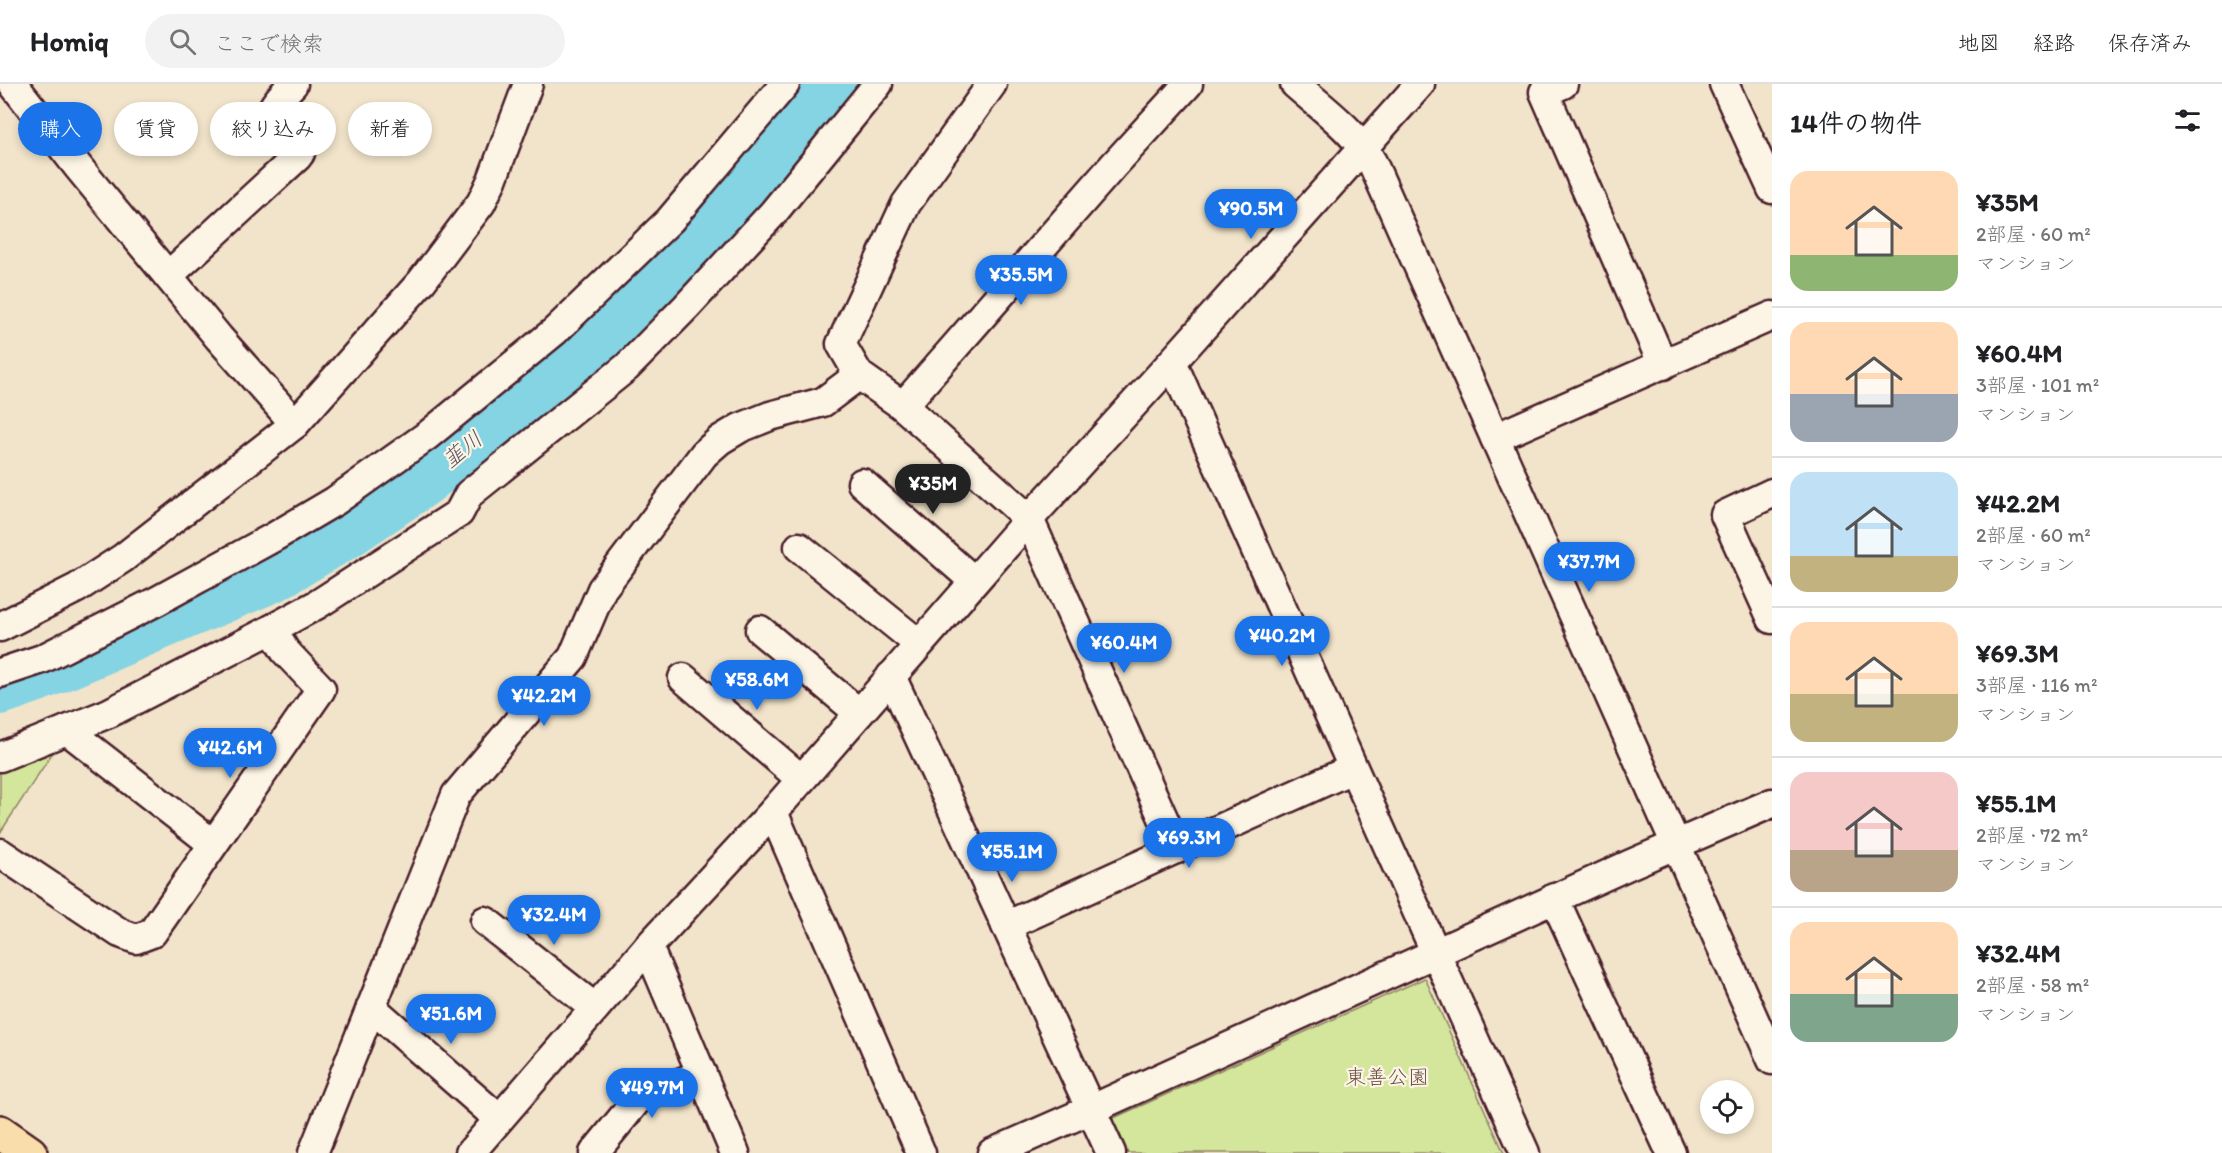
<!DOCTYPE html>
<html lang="ja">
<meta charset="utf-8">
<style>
:root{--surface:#fff;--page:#f2f2f2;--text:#202124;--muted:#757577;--line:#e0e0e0;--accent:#1a73e8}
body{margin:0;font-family:Itim,"Klee One",sans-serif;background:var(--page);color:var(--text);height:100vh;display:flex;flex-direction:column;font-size:22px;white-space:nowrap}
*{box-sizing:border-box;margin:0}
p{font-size:20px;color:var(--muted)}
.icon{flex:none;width:33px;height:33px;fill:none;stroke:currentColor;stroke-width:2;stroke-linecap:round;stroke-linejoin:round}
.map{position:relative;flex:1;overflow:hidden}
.drawer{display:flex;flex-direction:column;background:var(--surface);width:450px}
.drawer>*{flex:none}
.hud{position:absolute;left:18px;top:18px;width:570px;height:54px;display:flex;gap:12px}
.tools{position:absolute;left:1700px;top:996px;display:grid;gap:12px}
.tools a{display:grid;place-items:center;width:54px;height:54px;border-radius:50%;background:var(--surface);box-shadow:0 3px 9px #0003;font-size:30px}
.price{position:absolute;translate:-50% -51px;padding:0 14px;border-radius:21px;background:var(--accent);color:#fff;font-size:20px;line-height:39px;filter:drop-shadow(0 2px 3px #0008)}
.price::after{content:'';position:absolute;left:50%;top:36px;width:18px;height:14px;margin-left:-9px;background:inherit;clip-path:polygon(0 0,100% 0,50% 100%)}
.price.selected{background:#222;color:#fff}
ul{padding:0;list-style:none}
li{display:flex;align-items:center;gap:18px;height:150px;padding:0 18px}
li+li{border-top:2px solid var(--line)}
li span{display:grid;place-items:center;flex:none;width:168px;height:120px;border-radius:18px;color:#555}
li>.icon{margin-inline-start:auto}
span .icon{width:72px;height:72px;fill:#fffc;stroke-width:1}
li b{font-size:26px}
h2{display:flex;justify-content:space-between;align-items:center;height:72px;padding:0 18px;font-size:26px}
.pill{padding:0 21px;border-radius:27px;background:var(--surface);box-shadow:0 3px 9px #0003;font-size:21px;line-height:54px}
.pill.selected{background:var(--accent);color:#fff}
header{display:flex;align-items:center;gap:36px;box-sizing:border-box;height:84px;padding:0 30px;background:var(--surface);border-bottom:2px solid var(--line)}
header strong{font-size:28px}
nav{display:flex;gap:33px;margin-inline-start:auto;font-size:21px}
.search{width:420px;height:54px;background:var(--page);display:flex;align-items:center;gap:15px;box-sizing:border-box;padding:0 21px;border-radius:33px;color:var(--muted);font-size:22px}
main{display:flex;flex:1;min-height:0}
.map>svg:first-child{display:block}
.green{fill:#d3e69b;stroke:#8e8263;stroke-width:1.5}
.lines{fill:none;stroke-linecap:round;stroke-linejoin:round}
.river{stroke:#85d4e3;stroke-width:52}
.minor-casing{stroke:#4a1f2b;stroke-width:33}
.major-casing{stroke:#4a1f2b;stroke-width:38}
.minor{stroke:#fcf5e5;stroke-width:28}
.major{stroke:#f9deab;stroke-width:33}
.labels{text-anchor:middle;stroke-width:4.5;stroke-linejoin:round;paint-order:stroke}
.park-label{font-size:21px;fill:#6c5147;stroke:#fcf5e5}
.water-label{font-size:22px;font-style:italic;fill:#5c5562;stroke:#fcf5e5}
</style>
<header>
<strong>Homiq</strong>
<div class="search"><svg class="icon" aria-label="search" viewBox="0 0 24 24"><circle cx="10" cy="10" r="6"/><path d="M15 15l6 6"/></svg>ここで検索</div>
<nav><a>地図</a><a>経路</a><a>保存済み</a></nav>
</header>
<main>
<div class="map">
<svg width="1772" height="1069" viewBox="0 0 1772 1069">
<rect width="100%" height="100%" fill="#f1e4ca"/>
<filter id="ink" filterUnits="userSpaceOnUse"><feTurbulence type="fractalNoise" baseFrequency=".0167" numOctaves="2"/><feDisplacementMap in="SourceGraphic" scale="12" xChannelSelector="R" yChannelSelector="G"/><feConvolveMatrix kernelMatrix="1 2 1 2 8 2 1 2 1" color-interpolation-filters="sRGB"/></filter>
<g filter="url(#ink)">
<g class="green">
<path d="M 55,664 L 55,665 L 0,749 L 0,687 Z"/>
<path d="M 1425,894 L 1504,1069 L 1121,1069 L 1107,1037 Z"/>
</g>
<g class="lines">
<path class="river" d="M 0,605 L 34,593 L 273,492 L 346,449 L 420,399 L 507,332 L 627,232 L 706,154 L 760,92 L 835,0"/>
<defs>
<g id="minor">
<path d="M 13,0 L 79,84 L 219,254 L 295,340"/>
<path d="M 1295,0 C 1322,24 1354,46 1372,78 L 1772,976"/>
<path d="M 1563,0 L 1544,8 L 1663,281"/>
<path d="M 1724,0 L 1772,105"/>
<path d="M 168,192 L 297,73 L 300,69 C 265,37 258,36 293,0"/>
<path d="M 1172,278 L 1525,1069"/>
<path d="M 903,322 L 859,291 L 841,260 L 906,120 L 992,0"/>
<path d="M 1495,354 L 1772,232"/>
<path d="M 862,399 L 974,497"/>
<path d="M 1772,409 L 1725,431 L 1772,535"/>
<path d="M 799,463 L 919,560"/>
<path d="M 0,543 L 77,504 L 123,474 L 295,340 L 422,197 L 481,119 L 492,96 L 528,0"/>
<path d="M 760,546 L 859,629"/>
<path d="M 0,589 L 42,575 L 157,517 L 274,453 L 335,417 L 428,351 L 555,247 L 670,136 L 785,0"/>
<path d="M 891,592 L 1111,1069"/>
<path d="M 683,594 L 801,695"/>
<path d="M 67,646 L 213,760"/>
<path d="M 0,673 L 109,629 L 272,545 L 318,520 L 459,429 L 469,410 L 627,283 L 686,223 L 773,129 L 878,0"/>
<path d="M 773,728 L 921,1069"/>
<path d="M 1177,765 L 1029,435 L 903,322 L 1113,82 L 1188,0"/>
<path d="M 0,769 L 120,849 L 136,855 L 152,849 L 321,605 L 285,567 L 272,545"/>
<path d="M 1554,814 L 1671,1069"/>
<path d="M 485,837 L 595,924"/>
<path d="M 1006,842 L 1352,685"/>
<path d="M 648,863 L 735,1069"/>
<path d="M 371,923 L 499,1035"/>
<path d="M 313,1069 L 456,711 L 573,573 L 602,505 L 704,370 L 720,356 L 740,344 L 770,332 L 823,318 L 859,291"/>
<path d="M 470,1069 L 648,863 L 773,728 L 1029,435 L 1172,278 L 1420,0"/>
<path d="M 594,1069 L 638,1015 L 702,990"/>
<path d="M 992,1069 L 1092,1025 L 1631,780 L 1772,719"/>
</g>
<path id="major" d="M 0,1048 L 30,1069"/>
</defs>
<use href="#minor" class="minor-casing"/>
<use href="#major" class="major-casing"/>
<use href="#minor" class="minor"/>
<use href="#major" class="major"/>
</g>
</g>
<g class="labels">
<g class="park-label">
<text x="1387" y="1000">東善公園</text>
</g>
<g class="water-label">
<text transform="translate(462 365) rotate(-39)" y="8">韮川</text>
</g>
</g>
</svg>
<div class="tools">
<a><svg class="icon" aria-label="locate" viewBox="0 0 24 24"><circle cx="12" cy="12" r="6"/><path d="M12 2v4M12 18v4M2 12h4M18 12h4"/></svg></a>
</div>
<b class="price" style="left:1251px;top:156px">¥90.5M</b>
<b class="price" style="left:1021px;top:222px">¥35.5M</b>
<b class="price selected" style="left:933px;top:431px">¥35M</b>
<b class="price" style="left:1589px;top:509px">¥37.7M</b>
<b class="price" style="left:1282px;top:583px">¥40.2M</b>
<b class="price" style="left:1124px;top:590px">¥60.4M</b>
<b class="price" style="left:757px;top:627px">¥58.6M</b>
<b class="price" style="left:544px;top:643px">¥42.2M</b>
<b class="price" style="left:230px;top:695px">¥42.6M</b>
<b class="price" style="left:1189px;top:785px">¥69.3M</b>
<b class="price" style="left:1012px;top:799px">¥55.1M</b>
<b class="price" style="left:554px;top:862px">¥32.4M</b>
<b class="price" style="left:451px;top:961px">¥51.6M</b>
<b class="price" style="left:652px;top:1035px">¥49.7M</b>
<div class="hud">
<a class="pill selected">購入</a>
<a class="pill">賃貸</a>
<a class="pill">絞り込み</a>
<a class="pill">新着</a>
</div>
</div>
<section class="drawer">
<h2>14件の物件<svg class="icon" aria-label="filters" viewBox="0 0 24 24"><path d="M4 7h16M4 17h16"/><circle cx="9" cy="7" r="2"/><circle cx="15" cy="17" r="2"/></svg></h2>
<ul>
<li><span style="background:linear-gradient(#ffd9b3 70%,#8fb573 0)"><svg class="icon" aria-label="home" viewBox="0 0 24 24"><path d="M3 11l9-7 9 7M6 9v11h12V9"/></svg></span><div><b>¥35M</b><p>2部屋 · 60 m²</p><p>マンション</p></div></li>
<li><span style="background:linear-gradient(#ffd9b3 60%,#9aa5b1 0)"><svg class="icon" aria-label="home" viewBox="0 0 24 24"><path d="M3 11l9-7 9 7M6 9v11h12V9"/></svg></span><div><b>¥60.4M</b><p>3部屋 · 101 m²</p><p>マンション</p></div></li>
<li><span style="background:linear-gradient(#bfe0f5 70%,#c2b280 0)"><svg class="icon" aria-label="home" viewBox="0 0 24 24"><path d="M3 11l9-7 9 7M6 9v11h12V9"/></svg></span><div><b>¥42.2M</b><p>2部屋 · 60 m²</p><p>マンション</p></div></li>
<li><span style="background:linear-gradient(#ffd9b3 60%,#c2b280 0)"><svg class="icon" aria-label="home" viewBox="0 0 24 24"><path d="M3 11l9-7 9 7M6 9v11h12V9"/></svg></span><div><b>¥69.3M</b><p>3部屋 · 116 m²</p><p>マンション</p></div></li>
<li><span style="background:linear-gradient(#f6c9c9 65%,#b9a48a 0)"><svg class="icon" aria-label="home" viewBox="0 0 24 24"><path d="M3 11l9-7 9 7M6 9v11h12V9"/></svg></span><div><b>¥55.1M</b><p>2部屋 · 72 m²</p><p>マンション</p></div></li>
<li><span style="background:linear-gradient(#ffd9b3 60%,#7fa58c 0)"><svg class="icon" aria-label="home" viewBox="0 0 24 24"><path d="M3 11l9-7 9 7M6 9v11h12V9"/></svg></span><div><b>¥32.4M</b><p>2部屋 · 58 m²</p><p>マンション</p></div></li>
</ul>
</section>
</main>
